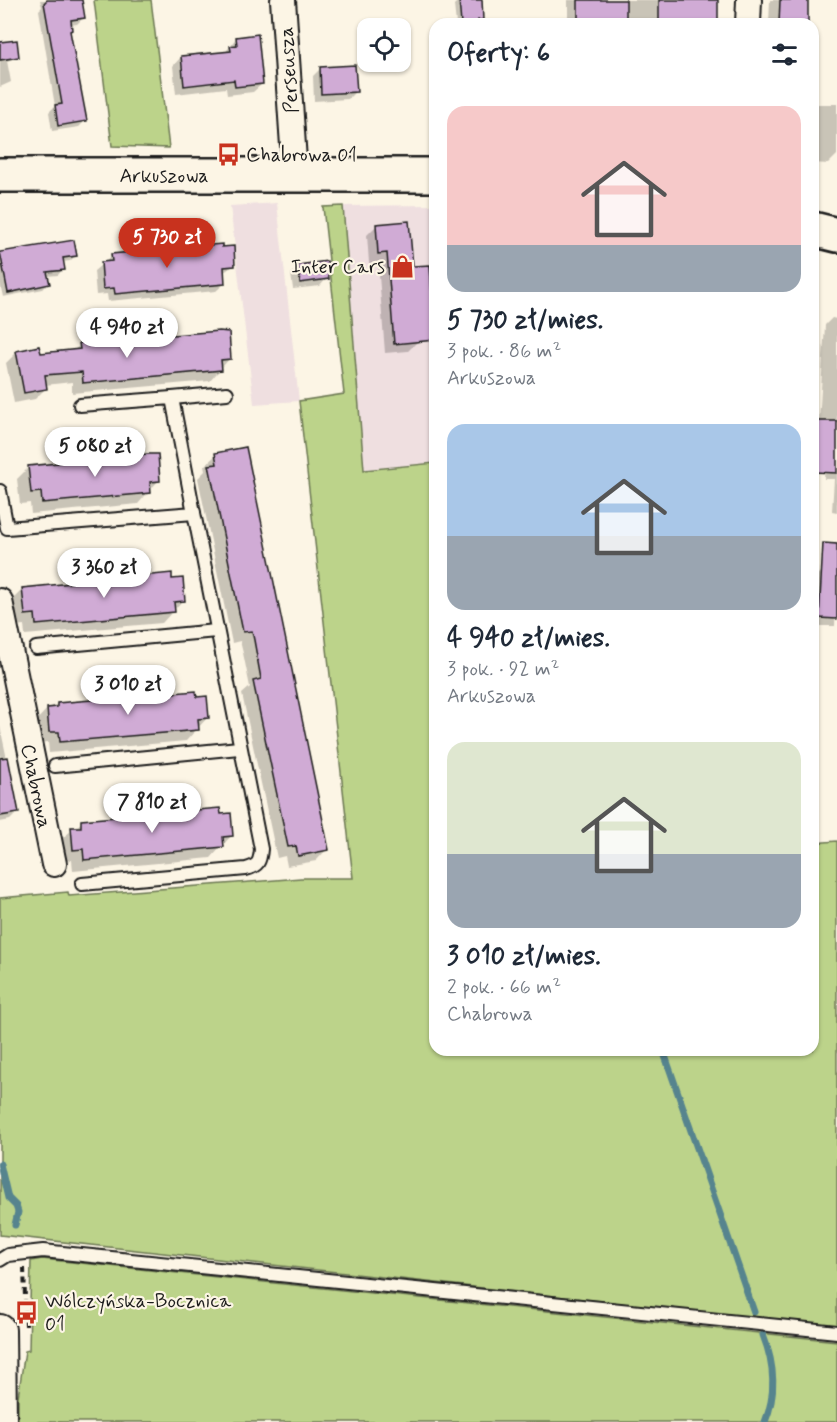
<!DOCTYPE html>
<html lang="pl">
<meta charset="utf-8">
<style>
:root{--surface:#fff;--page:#f2f2f3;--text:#1f2937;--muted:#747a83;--accent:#c8321e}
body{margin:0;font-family:Mynerve,sans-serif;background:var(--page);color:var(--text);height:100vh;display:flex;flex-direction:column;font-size:22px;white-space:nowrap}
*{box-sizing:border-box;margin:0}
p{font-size:20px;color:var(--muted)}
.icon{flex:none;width:33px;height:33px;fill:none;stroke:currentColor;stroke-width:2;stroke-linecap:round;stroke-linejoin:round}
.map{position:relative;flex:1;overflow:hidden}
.side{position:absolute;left:429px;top:18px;width:390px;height:1038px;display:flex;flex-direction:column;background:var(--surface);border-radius:18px;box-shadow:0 2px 4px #0004}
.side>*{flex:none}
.controls{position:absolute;left:357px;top:18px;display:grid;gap:12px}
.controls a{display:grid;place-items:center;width:54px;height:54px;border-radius:12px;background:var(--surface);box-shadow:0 2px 4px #0004;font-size:30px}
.price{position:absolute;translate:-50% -51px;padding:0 14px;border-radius:21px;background:#fff;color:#222;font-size:20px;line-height:39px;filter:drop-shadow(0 2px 3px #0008)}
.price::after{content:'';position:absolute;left:50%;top:36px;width:18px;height:14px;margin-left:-9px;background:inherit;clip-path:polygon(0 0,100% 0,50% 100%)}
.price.active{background:var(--accent);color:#fff}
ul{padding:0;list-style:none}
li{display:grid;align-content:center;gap:12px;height:318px;padding:0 18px}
li span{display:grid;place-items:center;height:186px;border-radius:18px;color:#555}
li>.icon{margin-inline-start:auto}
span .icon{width:108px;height:108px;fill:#fffc;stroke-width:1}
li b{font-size:26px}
h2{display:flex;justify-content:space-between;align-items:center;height:72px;padding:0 18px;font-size:26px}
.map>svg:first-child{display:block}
.built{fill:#efdfe0}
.green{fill:#bcd38a;stroke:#6c7853;stroke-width:1.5}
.shadow{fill:#0003}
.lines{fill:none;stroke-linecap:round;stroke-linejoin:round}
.stream{stroke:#56848e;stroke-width:7}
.building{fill:#d0abd5;stroke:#1c1c1c;stroke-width:1.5}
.service-casing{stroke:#1c1c1c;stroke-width:16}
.minor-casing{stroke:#1c1c1c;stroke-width:28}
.tertiary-casing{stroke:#1c1c1c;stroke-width:34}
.secondary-casing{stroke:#1c1c1c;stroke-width:38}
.path{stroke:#1c1c1c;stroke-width:4;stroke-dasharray:6 4.5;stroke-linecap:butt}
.service{stroke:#fcf5e5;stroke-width:12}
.minor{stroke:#fcf5e5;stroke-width:24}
.tertiary{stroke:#fcf5e5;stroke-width:30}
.secondary{stroke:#fcf5e5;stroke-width:33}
.labels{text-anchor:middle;stroke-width:4.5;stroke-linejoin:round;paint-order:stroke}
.street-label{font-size:20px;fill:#1c1c1c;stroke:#fcf5e5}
.poi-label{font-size:20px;fill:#1c1c1c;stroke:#fcf5e5;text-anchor:start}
</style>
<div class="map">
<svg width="837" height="1422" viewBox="0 0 837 1422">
<rect width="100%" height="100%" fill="#fcf5e5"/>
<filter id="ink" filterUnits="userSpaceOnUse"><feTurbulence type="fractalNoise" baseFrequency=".0167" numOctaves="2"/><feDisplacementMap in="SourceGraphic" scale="12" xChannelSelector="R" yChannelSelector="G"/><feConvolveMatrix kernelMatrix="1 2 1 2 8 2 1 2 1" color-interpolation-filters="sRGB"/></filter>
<g filter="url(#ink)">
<g class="built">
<path d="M 277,203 L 299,401 L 254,404 L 230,206 Z"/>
<path d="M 435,205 L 435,463 L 364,470 L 343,206 Z"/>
</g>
<g class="green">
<path d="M 94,0 L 151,0 L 169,148 L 112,146 Z"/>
<path d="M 343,206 L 364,470 L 435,463 L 435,1050 L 813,1050 L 813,843 L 837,841 L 837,1327 L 0,1235 L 0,898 L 68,892 L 69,896 L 301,878 L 353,878 L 299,401 L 344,394 L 323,207 Z"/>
<path d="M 42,1259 L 837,1341 L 837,1422 L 18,1422 L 18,1397 L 25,1351 L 29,1350 L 31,1261 Z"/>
</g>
<g class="shadow">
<path d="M 40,0 L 80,0 L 83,18 L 77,24 L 70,25 L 68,32 L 85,121 L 79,127 L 52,131 L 49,112 L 55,106 L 39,10 L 42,7 Z"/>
<path d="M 459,0 L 481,0 L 482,24 L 456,24 L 454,5 Z"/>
<rect x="568" y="0" width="149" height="24"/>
<path d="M 770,0 L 806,0 L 806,24 L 769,24 Z"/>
<path d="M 236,38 L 262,84 L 253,92 L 227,95 L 226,88 L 176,94 L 173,66 L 181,57 L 225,53 Z"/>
<path d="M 0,44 L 18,57 L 7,61 L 11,82 L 0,87 Z"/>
<path d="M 320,69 L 356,91 L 348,99 L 314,101 L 313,76 Z"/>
<path d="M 813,104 L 837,104 L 837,155 L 828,164 L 813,163 Z"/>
<path d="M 408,223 L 418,341 L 408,351 L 385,353 L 378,263 L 369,263 L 367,235 L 377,225 Z"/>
<path d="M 1,254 L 75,256 L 70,261 L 62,262 L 63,269 L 58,275 L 47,276 L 48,284 L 43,289 L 3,297 L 0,283 Z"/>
<path d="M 112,256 L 234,265 L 223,273 L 224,284 L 216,291 L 108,301 L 107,294 L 96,295 L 94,271 Z"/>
<path d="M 299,266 L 327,278 L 320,286 L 293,289 L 291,274 Z"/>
<path d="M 832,318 L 837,319 L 837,512 L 832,511 L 834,479 L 824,479 L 825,462 L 813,462 L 813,423 L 819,423 L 825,325 Z"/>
<path d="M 80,345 L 230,358 L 210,381 L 72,393 L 72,382 L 45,385 L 46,388 L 35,399 L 14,403 L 6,363 L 17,352 L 39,354 L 73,351 Z"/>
<path d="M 216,455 L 327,849 L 316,861 L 287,866 L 285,856 L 277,858 L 242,694 L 250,687 L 243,653 L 240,641 L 232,643 L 198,478 L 205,471 L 204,466 Z"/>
<path d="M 29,467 L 158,481 L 138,504 L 31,514 L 30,503 L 20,504 L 17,479 Z"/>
<path d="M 822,571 L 837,572 L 835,626 L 813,626 L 814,579 Z"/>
<path d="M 171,580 L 183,600 L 162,623 L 25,635 L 24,625 L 14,626 L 11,601 L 23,589 Z"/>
<path d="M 57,704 L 207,718 L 186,741 L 49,753 L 48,742 L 38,743 L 36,721 L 47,709 Z"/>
<path d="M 0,726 L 18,812 L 10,820 L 0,822 Z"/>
<path d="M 82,822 L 231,836 L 211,858 L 73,871 L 72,860 L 62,861 L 60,840 Z"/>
</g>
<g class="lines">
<g class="stream">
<path d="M 663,1050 L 754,1312"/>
<path d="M 0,1164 L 8,1198 L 16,1206 L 18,1212 L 15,1225"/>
<path d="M 763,1335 C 774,1363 777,1393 765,1422"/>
</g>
</g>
<g class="building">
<path d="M 47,0 L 82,0 L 85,18 L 71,20 L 72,30 L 70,31 L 87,121 L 58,126 L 55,105 L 62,104 L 44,3 Z"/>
<path d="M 459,0 L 482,0 L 483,20 L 478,20 L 478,24 L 461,24 Z"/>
<rect x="578" y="0" width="48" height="24"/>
<rect x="659" y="0" width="59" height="24"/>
<path d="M 780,0 L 808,0 L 808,24 L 779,24 Z"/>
<path d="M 258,34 L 263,84 L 235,87 L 234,80 L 184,86 L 181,56 L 231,51 L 230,46 L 237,45 L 236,37 Z"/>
<path d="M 17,40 L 19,57 L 0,60 L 0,42 Z"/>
<path d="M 355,65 L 357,92 L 321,94 L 320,67 Z"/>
<path d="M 409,221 L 413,266 L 430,265 L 435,340 L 394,344 L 387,253 L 378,254 L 376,224 Z"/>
<path d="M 74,240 L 77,256 L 63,258 L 65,270 L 47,272 L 50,284 L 8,293 L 0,252 Z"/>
<path d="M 222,244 L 222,247 L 234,246 L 235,266 L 224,267 L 225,284 L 115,294 L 114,288 L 103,289 L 101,262 L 112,261 L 111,254 Z"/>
<path d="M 327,261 L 329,279 L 300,283 L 298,265 Z"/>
<path d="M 219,331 L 229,332 L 231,359 L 221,360 L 222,370 L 83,383 L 82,372 L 45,375 L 47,389 L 24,393 L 16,351 L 39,346 L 41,353 L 80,349 L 79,343 Z"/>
<path d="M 813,421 L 837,421 L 837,473 L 813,472 Z"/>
<path d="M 246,447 L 329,850 L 298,856 L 296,846 L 288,847 L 253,681 L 261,679 L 254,640 L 252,631 L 243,632 L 209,465 L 217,464 L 215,453 Z"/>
<path d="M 147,454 L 158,454 L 160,481 L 150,482 L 151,493 L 42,503 L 41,492 L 31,493 L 28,466 Z"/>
<path d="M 823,543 L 837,544 L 837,619 L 819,618 Z"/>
<path d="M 172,573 L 172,579 L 183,578 L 185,601 L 174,602 L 175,612 L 36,625 L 35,614 L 25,615 L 22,588 Z"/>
<path d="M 196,691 L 197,697 L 207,696 L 209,718 L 198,719 L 199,730 L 60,742 L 59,732 L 49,732 L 47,708 L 57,707 L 57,703 Z"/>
<path d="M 8,757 L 19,813 L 0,816 L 0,758 Z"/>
<path d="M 220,808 L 221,814 L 231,813 L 233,836 L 223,837 L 224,847 L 84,860 L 83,849 L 73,850 L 71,827 L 81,827 L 81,820 Z"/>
</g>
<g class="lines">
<defs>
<g id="service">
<path d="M 172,398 L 227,393"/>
<path d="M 0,491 L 7,528 L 194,513 L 172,398 L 80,405"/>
<path d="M 36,648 L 216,631"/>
<path d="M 55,766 L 239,748"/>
<path d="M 82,884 L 246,869 C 258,866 260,862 261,849 L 194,513"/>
<path d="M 0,1260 L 8,1255 L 43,1251 L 837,1332"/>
</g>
<g id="minor">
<path d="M 283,0 L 295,175"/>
<path d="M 748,24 L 749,0"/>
<path d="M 0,601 L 54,864"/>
</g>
<path id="tertiary" d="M 0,1330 L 1,1422"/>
<g id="secondary">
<path d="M 0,175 L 435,175"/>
<path d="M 813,229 L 837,235"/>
</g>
</defs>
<use href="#service" class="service-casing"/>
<use href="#minor" class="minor-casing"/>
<use href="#tertiary" class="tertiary-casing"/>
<use href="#secondary" class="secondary-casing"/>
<path class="path" d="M 24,1268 L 26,1326"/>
<use href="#service" class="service"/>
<use href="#minor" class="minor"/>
<use href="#tertiary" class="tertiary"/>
<use href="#secondary" class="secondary"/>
</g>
</g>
<defs>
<symbol id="bus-bare" viewBox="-9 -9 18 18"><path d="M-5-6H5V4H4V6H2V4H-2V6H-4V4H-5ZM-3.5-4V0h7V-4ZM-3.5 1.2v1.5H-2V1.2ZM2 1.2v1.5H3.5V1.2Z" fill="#c8321e" stroke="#fcf5e5" stroke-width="2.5" paint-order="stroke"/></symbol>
<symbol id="shop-bare" viewBox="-9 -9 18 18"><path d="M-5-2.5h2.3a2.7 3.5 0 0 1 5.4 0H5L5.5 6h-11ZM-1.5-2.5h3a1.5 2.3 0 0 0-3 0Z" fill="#c8321e" stroke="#fcf5e5" stroke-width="2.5" paint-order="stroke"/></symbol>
</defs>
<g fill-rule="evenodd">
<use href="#bus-bare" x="212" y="138" width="33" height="33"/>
<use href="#shop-bare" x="386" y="250" width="33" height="33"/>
<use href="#bus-bare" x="10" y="1296" width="33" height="33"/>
</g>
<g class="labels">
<g class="street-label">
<text transform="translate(288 70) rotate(-94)" y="7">Perseusza</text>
<text x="164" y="182">Arkuszowa</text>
<text transform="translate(37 786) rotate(78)" y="7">Chabrowa</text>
</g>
<g class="poi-label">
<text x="246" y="161">Chabrowa 01</text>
<text x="385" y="273" text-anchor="end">Inter Cars</text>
<text x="45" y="1307">Wólczyńska-Bocznica<tspan x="45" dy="23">01</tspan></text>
</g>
</g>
</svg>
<div class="controls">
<a><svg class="icon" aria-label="locate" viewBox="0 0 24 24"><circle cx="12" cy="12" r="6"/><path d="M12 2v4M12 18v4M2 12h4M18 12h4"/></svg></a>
</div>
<b class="price active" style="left:167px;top:269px">5 730 zł</b>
<b class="price" style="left:127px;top:359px">4 940 zł</b>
<b class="price" style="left:95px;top:478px">5 080 zł</b>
<b class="price" style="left:104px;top:599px">3 360 zł</b>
<b class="price" style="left:128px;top:716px">3 010 zł</b>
<b class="price" style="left:152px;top:834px">7 810 zł</b>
<section class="side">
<h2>Oferty: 6<svg class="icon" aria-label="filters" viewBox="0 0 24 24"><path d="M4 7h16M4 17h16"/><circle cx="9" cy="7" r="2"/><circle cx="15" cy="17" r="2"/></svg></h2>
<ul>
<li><span style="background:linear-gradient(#f6c9c9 75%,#9aa5b1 0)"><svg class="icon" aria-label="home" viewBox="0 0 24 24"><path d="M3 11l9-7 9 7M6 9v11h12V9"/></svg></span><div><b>5 730 zł/mies.</b><p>3 pok. · 86 m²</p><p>Arkuszowa</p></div></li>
<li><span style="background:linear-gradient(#a9c7e8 60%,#9aa5b1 0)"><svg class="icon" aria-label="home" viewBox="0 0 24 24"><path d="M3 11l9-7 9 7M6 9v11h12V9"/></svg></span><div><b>4 940 zł/mies.</b><p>3 pok. · 92 m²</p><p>Arkuszowa</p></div></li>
<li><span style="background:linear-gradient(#dfe7d0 60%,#9aa5b1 0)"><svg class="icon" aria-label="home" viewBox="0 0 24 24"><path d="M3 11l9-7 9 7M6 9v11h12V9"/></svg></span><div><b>3 010 zł/mies.</b><p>2 pok. · 66 m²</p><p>Chabrowa</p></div></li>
</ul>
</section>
</div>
